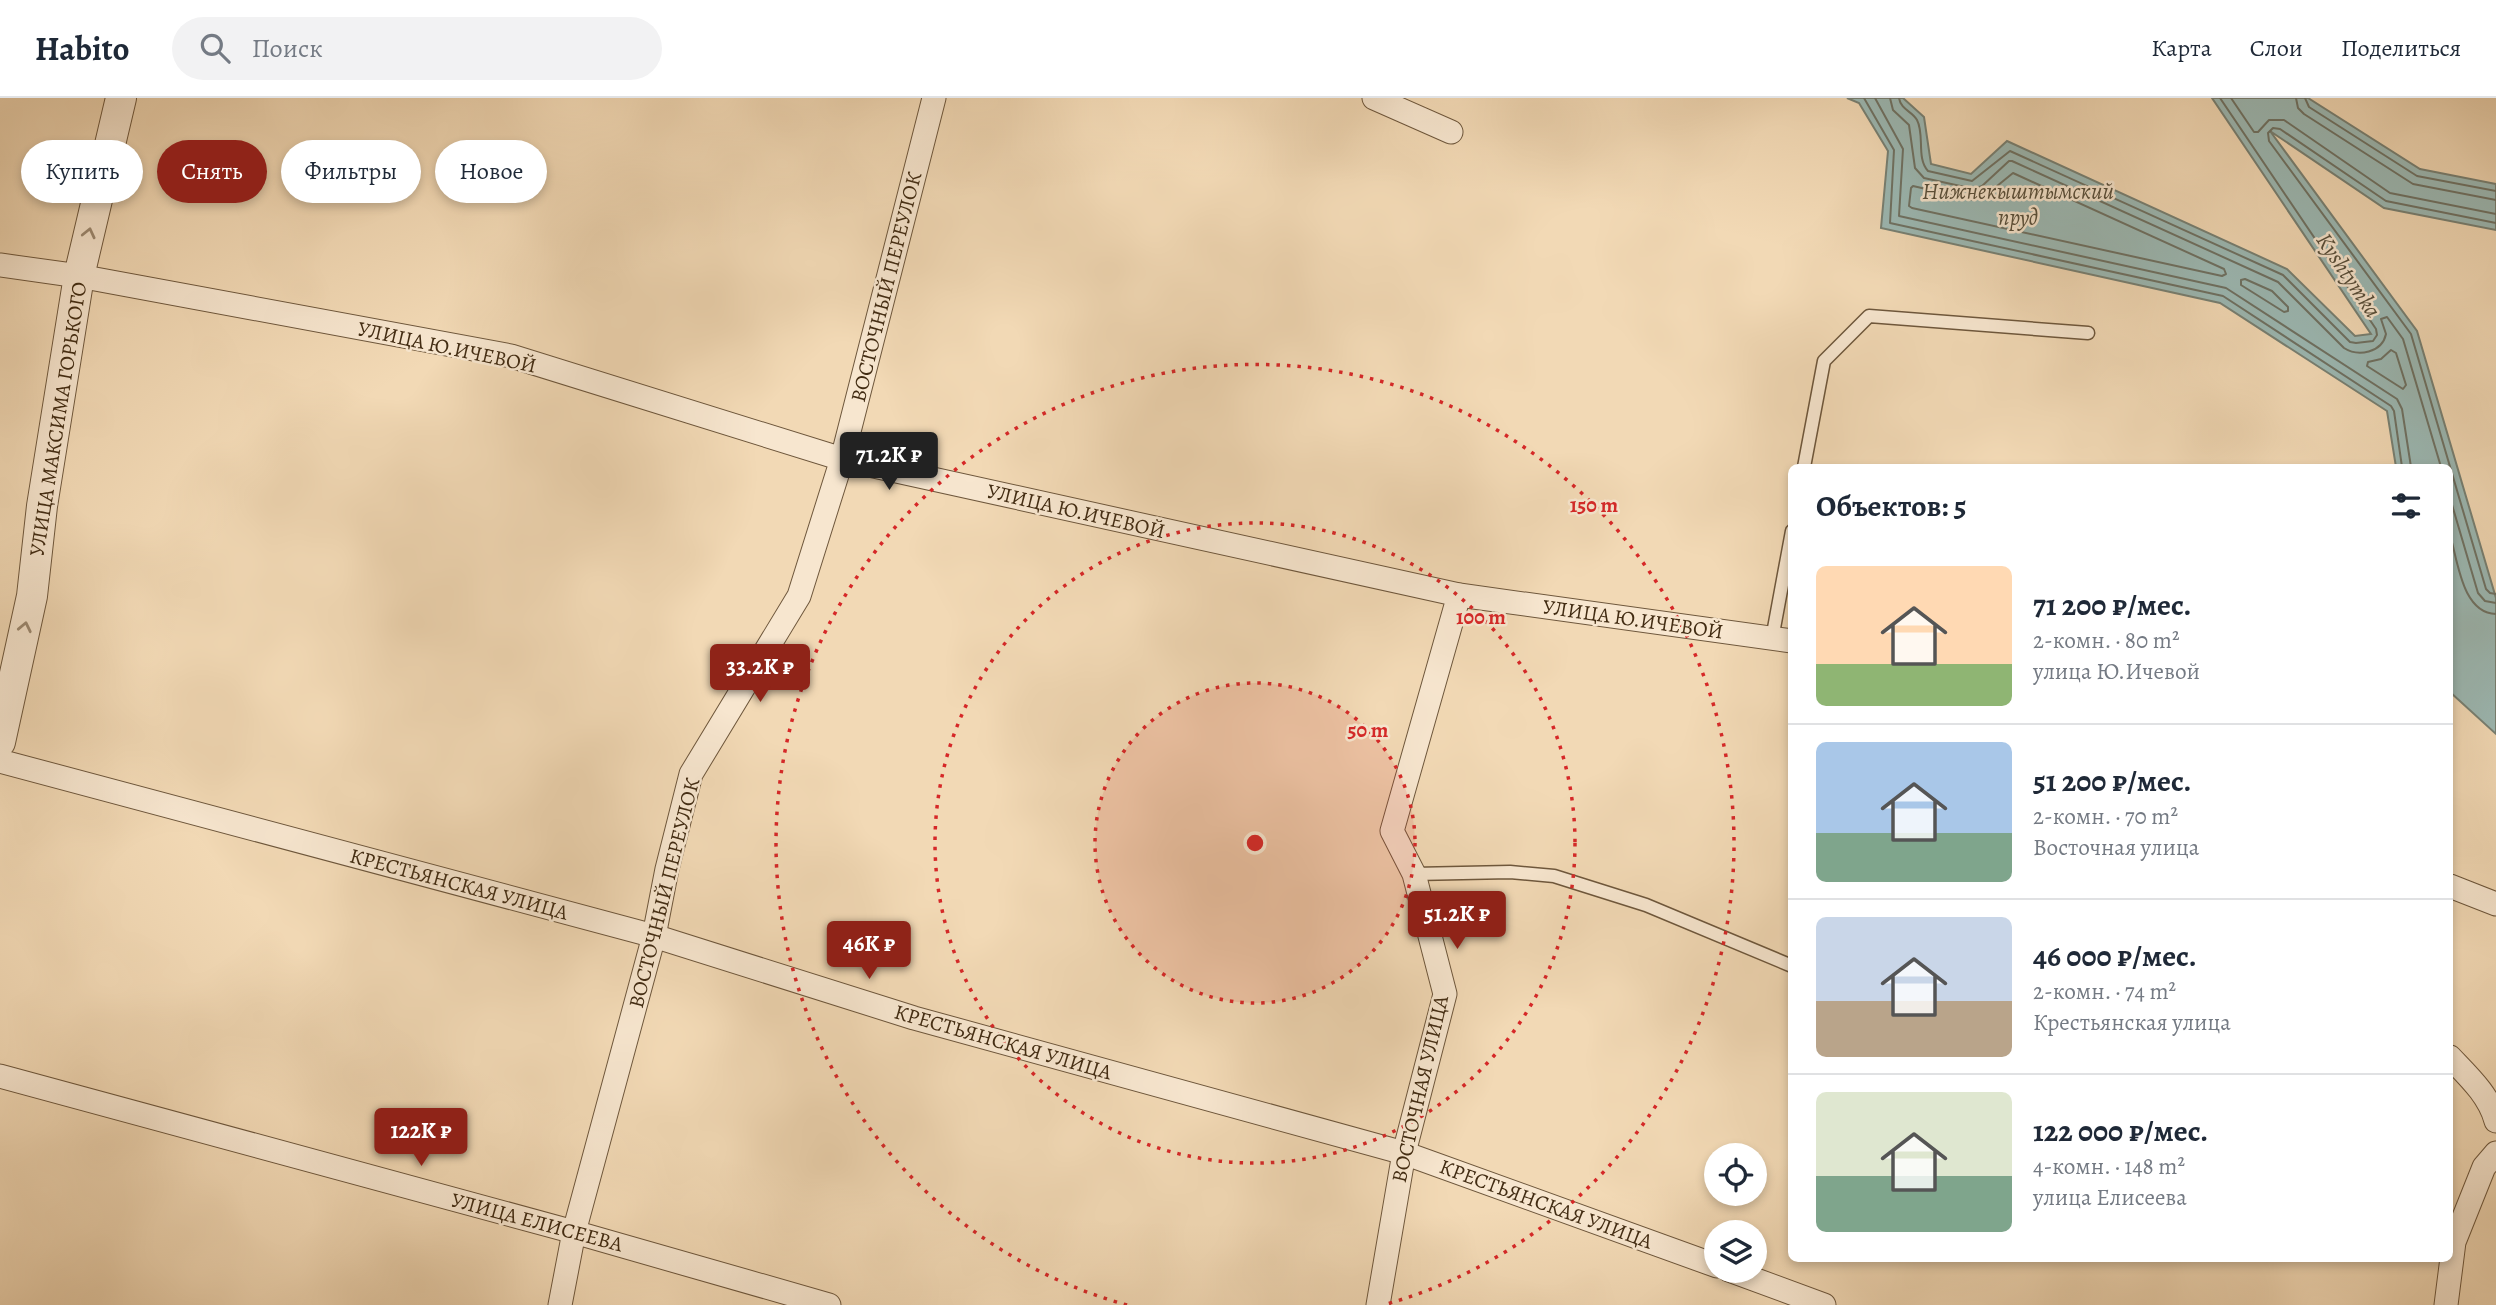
<!DOCTYPE html>
<html lang="ru">
<meta charset="utf-8">
<style>
:root{--surface:#fff;--page:#f2f2f3;--text:#1f2937;--muted:#747a83;--line:#e0e1e3;--accent:#8f2418}
body{margin:0;font-family:Alegreya,serif;background:var(--page);color:var(--text);height:100vh;display:flex;flex-direction:column;font-size:26px;white-space:nowrap}
*{box-sizing:border-box;margin:0}
p{font-size:23px;color:var(--muted)}
.icon{flex:none;width:38px;height:38px;fill:none;stroke:currentColor;stroke-width:2;stroke-linecap:round;stroke-linejoin:round}
.map{position:relative;flex:1;overflow:hidden}
.side{position:absolute;left:1788px;top:366px;width:665px;height:798px;display:flex;flex-direction:column;background:var(--surface);border-radius:10px;box-shadow:0 4px 10px #0003}
.side>*{flex:none}
.top-card{position:absolute;left:21px;top:42px;width:665px;height:63px;display:flex;gap:14px}
.controls{position:absolute;left:1704px;top:1045px;display:grid;gap:14px}
.controls a{display:grid;place-items:center;width:63px;height:63px;border-radius:50%;background:var(--surface);box-shadow:0 4px 10px #0003;font-size:35px}
.price{position:absolute;translate:-50% -60px;padding:0 16px;border-radius:7px;background:var(--accent);color:#fff;font-size:23px;line-height:46px;filter:drop-shadow(0 2px 4px #0008)}
.price::after{content:'';position:absolute;left:50%;top:42px;width:21px;height:16px;margin-left:-10px;background:inherit;clip-path:polygon(0 0,100% 0,50% 100%)}
.price.selected{background:#222;color:#fff}
ul{padding:0;list-style:none}
li{display:flex;align-items:center;gap:21px;height:175px;padding:0 28px}
li+li{border-top:2px solid var(--line)}
li span{display:grid;place-items:center;flex:none;width:196px;height:140px;border-radius:10px;color:#555}
li>.icon{margin-inline-start:auto}
span .icon{width:84px;height:84px;fill:#fffc;stroke-width:1}
li b{font-size:30px}
h2{display:flex;justify-content:space-between;align-items:center;height:84px;padding:0 28px;font-size:30px}
.pill{padding:0 24px;border-radius:32px;background:var(--surface);box-shadow:0 4px 10px #0003;font-size:24px;line-height:63px}
.pill.selected{background:var(--accent);color:#fff}
header{display:flex;align-items:center;gap:42px;box-sizing:border-box;height:98px;padding:0 35px;background:var(--surface);border-bottom:2px solid var(--line)}
header strong{font-size:33px}
nav{display:flex;gap:38px;margin-inline-start:auto;font-size:24px}
.search{width:490px;height:63px;background:var(--page);display:flex;align-items:center;gap:18px;box-sizing:border-box;padding:0 24px;border-radius:38px;color:var(--muted);font-size:26px}
.map>svg:first-child{display:block}
.water{fill:#9cb9b4;stroke:#788174;stroke-width:2}
.lines{fill:none;stroke-linecap:round;stroke-linejoin:round}
.shore{stroke:#6f7264;stroke-width:2}
.service-casing{stroke:#6e573c;stroke-width:15}
.minor-casing{stroke:#6e573c;stroke-width:25}
.tertiary-casing{stroke:#6e573c;stroke-width:32}
.service{stroke:#f7e6cf;stroke-width:12}
.minor{stroke:#f7e6cf;stroke-width:23}
.tertiary{stroke:#f7e6cf;stroke-width:30}
.oneway{stroke:#9c8971}
.ring{fill:none;stroke:#d62828;stroke-width:3.5;stroke-dasharray:3.5 7}
.labels{text-anchor:middle;stroke-width:5;stroke-linejoin:round;paint-order:stroke}
.street-label{font-size:21px;fill:#422c13;stroke:#f7e6cf}
.water-label{font-size:23px;font-style:italic;fill:#584f3b;stroke:#f7e6cf}
.centre{fill:#d62828;stroke:#f7e6cf;stroke-width:3.5}
.ring-label{font-size:21px;text-anchor:middle;font-weight:bold;fill:#d62828;stroke:#f7e6cf;stroke-width:5;stroke-linejoin:round;paint-order:stroke}
</style>
<header>
<strong>Habito</strong>
<div class="search"><svg class="icon" aria-label="search" viewBox="0 0 24 24"><circle cx="10" cy="10" r="6"/><path d="M15 15l6 6"/></svg>Поиск</div>
<nav><a>Карта</a><a>Слои</a><a>Поделиться</a></nav>
</header>
<div class="map">
<svg width="2496" height="1207" viewBox="0 0 2496 1207">
<rect width="100%" height="100%" fill="#f2d9b5"/>
<filter id="stains"><feTurbulence type="fractalNoise" baseFrequency=".00286" numOctaves="4"/><feColorMatrix values="0 0 0 0 .2 0 0 0 0 .09 0 0 0 0 .02 0 0 0 .5 -.17"/></filter>
<radialGradient id="worn" r=".72"><stop offset=".6" stop-color="#630" stop-opacity="0"/><stop offset="1" stop-color="#630" stop-opacity=".3"/></radialGradient>
<path class="water" d="M 1847,0 L 1903,0 L 1924,19 L 1931,66 L 1971,76 L 2007,43 L 2287,171 L 2355,238 L 2371,236 L 2212,0 L 2308,0 L 2420,71 L 2496,86 L 2496,132 L 2384,110 L 2270,33 L 2417,233 L 2496,500 L 2496,636 L 2450,594 L 2450,369 L 2396,369 L 2387,313 L 2220,205 L 1881,130 L 1888,53 L 1859,5 Z"/>
<g class="lines">
<g class="shore">
<path d="M 1864,0 L 1894,52 L 1890,125 L 2223,198 L 2391,308 L 2394,313 L 2402,369"/>
<path d="M 1875,0 L 1903,51 L 1899,118 L 2226,190 L 2397,301 L 2402,311 L 2411,369"/>
<path d="M 1890,0 L 1893,12 L 1909,27 L 1915,70 L 1924,80 L 1974,91 L 1982,88 L 2009,63 L 2012,63 L 2278,184 L 2344,250 C 2358,259 2382,255 2386,236 L 2381,221 L 2387,219 L 2403,241 L 2441,369"/>
<path d="M 1899,0 C 1901,12 1912,13 1917,22 C 1925,37 1916,60 1928,73 L 1972,83 L 2010,53 L 2283,177 L 2350,244 L 2356,245 L 2373,243 L 2377,237 L 2376,231 L 2220,0"/>
<path d="M 2231,0 L 2254,34 L 2258,34 L 2269,22 L 2284,22 L 2390,95 L 2496,116"/>
<path d="M 2296,0 L 2298,10 L 2304,16 L 2413,86 L 2496,102"/>
<path d="M 2305,0 L 2309,9 L 2417,78 L 2496,93"/>
<path d="M 2013,75 L 2224,171 L 2226,176 L 2222,178 L 1912,110 L 1909,108 L 1911,90 L 1913,88 L 1974,102 L 1986,97 Z"/>
<path d="M 2496,125 L 2386,103 L 2280,31 L 2273,30 L 2268,35 L 2269,43 L 2411,236 L 2486,491 L 2490,495 L 2496,496"/>
<path d="M 2245,181 L 2272,193 L 2288,209 L 2288,213 L 2284,214 L 2241,187 L 2241,182 Z"/>
<path d="M 2391,252 L 2396,255 L 2406,287 L 2403,291 L 2367,268 L 2368,264 L 2381,261 Z"/>
<path d="M 2450,400 L 2478,495 L 2485,503 L 2496,505"/>
<path d="M 2450,437 C 2458,463 2462,515 2496,516"/>
</g>
<defs>
<g id="service">
<path d="M 1804,369 L 1824,263 L 1869,218 L 2088,235"/>
<path d="M 1772,541 L 1792,433"/>
<path d="M 1414,776 L 1510,774 L 1554,778 L 1646,807 L 1792,868"/>
</g>
<g id="minor">
<path d="M 1374,0 L 1451,34"/>
<path d="M 0,167 L 79,178 L 511,258 L 842,361 L 1459,497 L 1792,543"/>
<path d="M 0,663 L 654,838 L 914,920 L 1404,1055 L 1717,1168"/>
<path d="M 2450,788 L 2496,806"/>
<path d="M 2450,959 C 2468,978 2489,997 2496,1023"/>
<path d="M 0,978 L 574,1134 L 829,1207"/>
<path d="M 1729,1172 L 1824,1207"/>
<path d="M 560,1207 L 574,1134 L 654,838 L 667,771 L 691,676 L 799,498 L 842,361 L 934,0"/>
<path d="M 1378,1207 L 1404,1055 L 1445,896 L 1414,776 L 1392,733 L 1459,497"/>
<path d="M 2446,1207 L 2454,1144 L 2484,1069 L 2496,1055"/>
</g>
<path id="tertiary" d="M 0,644 L 32,498 L 42,408 L 79,178 L 121,0"/>
</defs>
<use href="#service" class="service-casing"/>
<use href="#minor" class="minor-casing"/>
<use href="#tertiary" class="tertiary-casing"/>
<use href="#service" class="service"/>
<use href="#minor" class="minor"/>
<use href="#tertiary" class="tertiary"/>
</g>
<defs><path id="oneway-chevron" d="M-2-3.5L2.5 0L-2 3.5" fill="none" stroke-width="1.6" stroke-linecap="round" stroke-linejoin="round" transform="scale(1.75)"/></defs>
<g class="oneway">
<use href="#oneway-chevron" transform="translate(89 135) rotate(-77)"/>
<use href="#oneway-chevron" transform="translate(25 529) rotate(-78)"/>
</g>
<circle cx="1255" cy="745" r="160" fill="#d62828" fill-opacity=".12"/>
<g class="ring">
<circle cx="1255" cy="745" r="160"/>
<circle cx="1255" cy="745" r="320"/>
<path d="M1127 1207A479 479 0 1 1 1383 1207"/>
</g>
<g class="labels">
<g class="street-label">
<text transform="translate(886 189) rotate(-76)" y="7">ВОСТОЧНЫЙ ПЕРЕУЛОК</text>
<text transform="translate(447 249) rotate(12)" y="7">УЛИЦА Ю.ИЧЕВОЙ</text>
<text transform="translate(58 321) rotate(-81)" y="7">УЛИЦА МАКСИМА ГОРЬКОГО</text>
<text transform="translate(1076 413) rotate(13)" y="7">УЛИЦА Ю.ИЧЕВОЙ</text>
<text transform="translate(1633 521) rotate(8)" y="7">УЛИЦА Ю.ИЧЕВОЙ</text>
<text transform="translate(459 786) rotate(15)" y="7">КРЕСТЬЯНСКАЯ УЛИЦА</text>
<text transform="translate(664 795) rotate(-76)" y="7">ВОСТОЧНЫЙ ПЕРЕУЛОК</text>
<text transform="translate(1003 944) rotate(16)" y="7">КРЕСТЬЯНСКАЯ УЛИЦА</text>
<text transform="translate(1420 991) rotate(-77)" y="7">ВОСТОЧНАЯ УЛИЦА</text>
<text transform="translate(1546 1106) rotate(20)" y="7">КРЕСТЬЯНСКАЯ УЛИЦА</text>
<text transform="translate(537 1124) rotate(15)" y="7">УЛИЦА ЕЛИСЕЕВА</text>
</g>
<g class="water-label">
<text x="2018" y="101">Нижнекыштымский<tspan x="2018" dy="26">пруд</tspan></text>
<text transform="translate(2349 177) rotate(56)" y="8">Kyshtymka</text>
</g>
</g>
<circle cx="1255" cy="745" r="10" class="centre"/>
<g class="ring-label">
<text x="1594" y="414">150 m</text>
<text x="1481" y="526">100 m</text>
<text x="1368" y="639">50 m</text>
</g>
<rect width="100%" height="100%" filter="url(#stains)"/>
<rect width="100%" height="100%" fill="url(#worn)"/>
</svg>
<div class="controls">
<a><svg class="icon" aria-label="locate" viewBox="0 0 24 24"><circle cx="12" cy="12" r="6"/><path d="M12 2v4M12 18v4M2 12h4M18 12h4"/></svg></a>
<a><svg class="icon" aria-label="layers" viewBox="0 0 24 24"><path d="M12 4l9 5-9 5-9-5zM3 14l9 5 9-5"/></svg></a>
</div>
<b class="price selected" style="left:889px;top:394px">71.2K ₽</b>
<b class="price" style="left:760px;top:606px">33.2K ₽</b>
<b class="price" style="left:1457px;top:853px">51.2K ₽</b>
<b class="price" style="left:869px;top:883px">46K ₽</b>
<b class="price" style="left:421px;top:1070px">122K ₽</b>
<div class="top-card">
<a class="pill">Купить</a>
<a class="pill selected">Снять</a>
<a class="pill">Фильтры</a>
<a class="pill">Новое</a>
</div>
<section class="side">
<h2>Объектов: 5<svg class="icon" aria-label="filters" viewBox="0 0 24 24"><path d="M4 7h16M4 17h16"/><circle cx="9" cy="7" r="2"/><circle cx="15" cy="17" r="2"/></svg></h2>
<ul>
<li><span style="background:linear-gradient(#ffd9b3 70%,#8fb573 0)"><svg class="icon" aria-label="home" viewBox="0 0 24 24"><path d="M3 11l9-7 9 7M6 9v11h12V9"/></svg></span><div><b>71 200 ₽/мес.</b><p>2-комн. · 80 m²</p><p>улица Ю.Ичевой</p></div></li>
<li><span style="background:linear-gradient(#a9c7e8 65%,#7fa58c 0)"><svg class="icon" aria-label="home" viewBox="0 0 24 24"><path d="M3 11l9-7 9 7M6 9v11h12V9"/></svg></span><div><b>51 200 ₽/мес.</b><p>2-комн. · 70 m²</p><p>Восточная улица</p></div></li>
<li><span style="background:linear-gradient(#c9d6e8 60%,#b9a48a 0)"><svg class="icon" aria-label="home" viewBox="0 0 24 24"><path d="M3 11l9-7 9 7M6 9v11h12V9"/></svg></span><div><b>46 000 ₽/мес.</b><p>2-комн. · 74 m²</p><p>Крестьянская улица</p></div></li>
<li><span style="background:linear-gradient(#dfe7d0 60%,#7fa58c 0)"><svg class="icon" aria-label="home" viewBox="0 0 24 24"><path d="M3 11l9-7 9 7M6 9v11h12V9"/></svg></span><div><b>122 000 ₽/мес.</b><p>4-комн. · 148 m²</p><p>улица Елисеева</p></div></li>
</ul>
</section>
</div>
